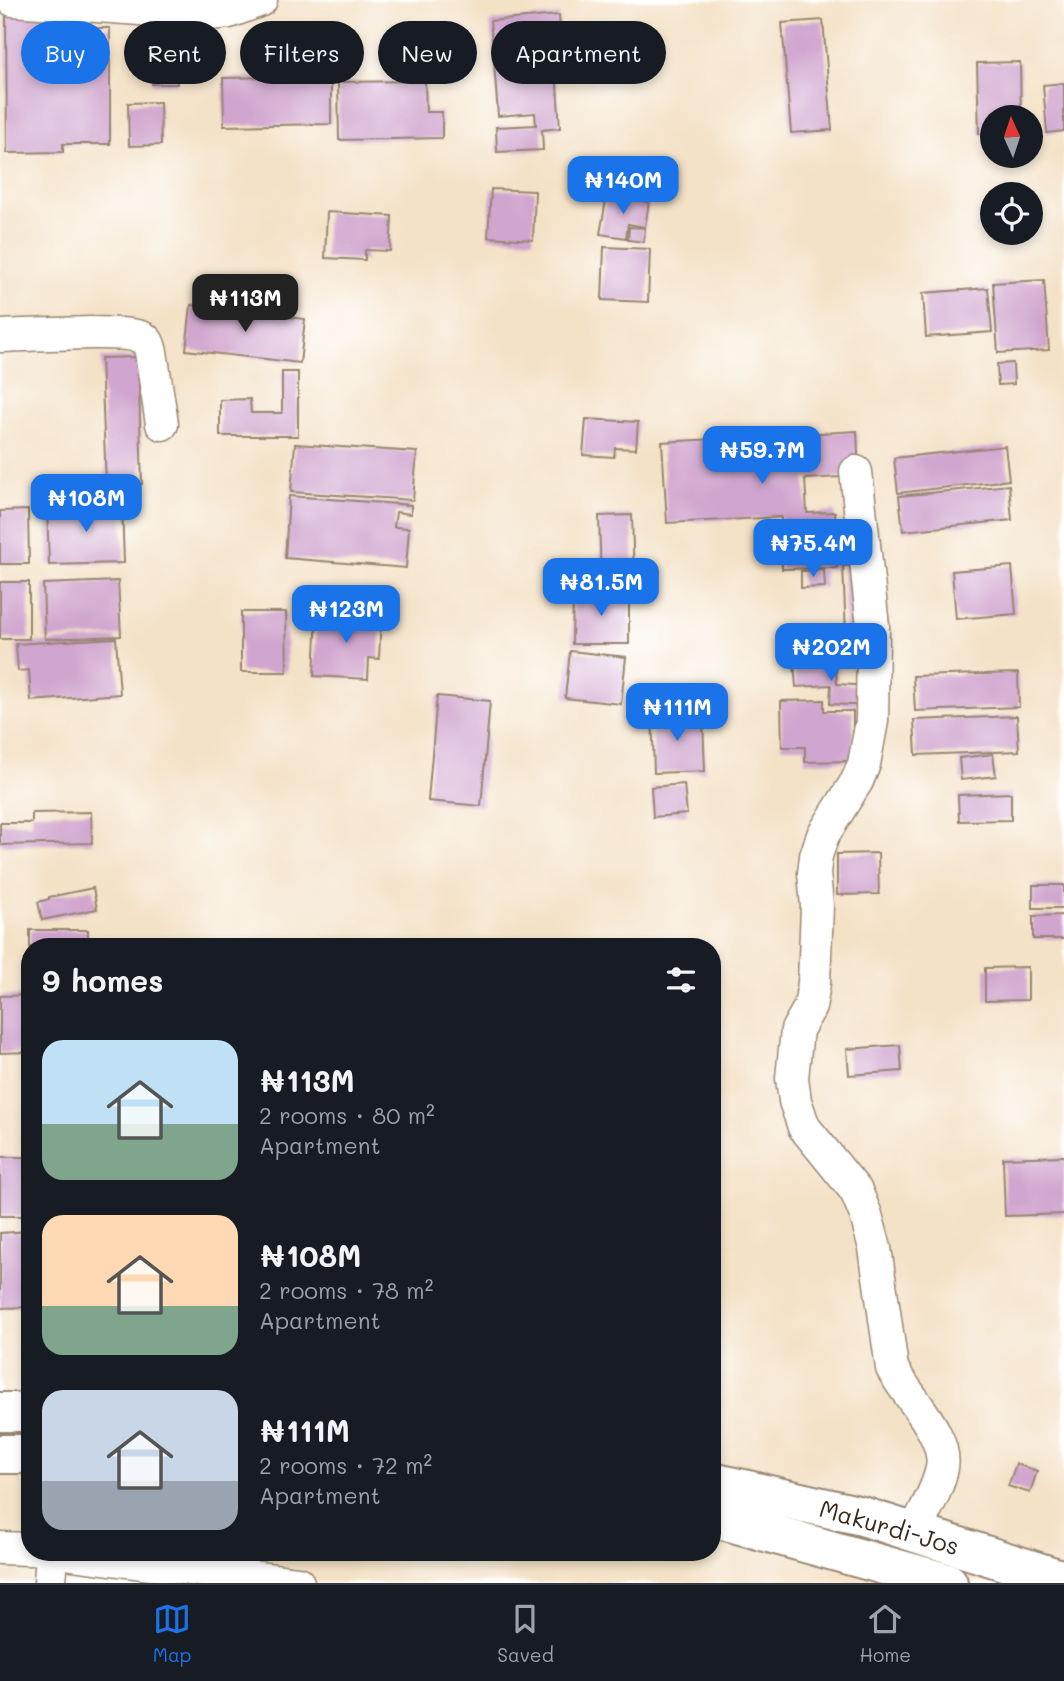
<!DOCTYPE html>
<meta charset="utf-8">
<style>
:root{--surface:#171b24;--page:#20242c;--text:#f1f3f6;--muted:#9ea1a6;--line:#363941;--accent:#1a73e8}
body{margin:0;font-family:Mali,sans-serif;background:var(--page);color:var(--text);height:100vh;display:flex;flex-direction:column;font-size:26px;white-space:nowrap}
*{box-sizing:border-box;margin:0}
p{font-size:23px;color:var(--muted)}
.icon{flex:none;width:38px;height:38px;fill:none;stroke:currentColor;stroke-width:2;stroke-linecap:round;stroke-linejoin:round}
.map{position:relative;flex:1;overflow:hidden}
.details{position:absolute;left:21px;top:938px;width:700px;height:623px;display:flex;flex-direction:column;background:var(--surface);border-radius:28px;box-shadow:0 4px 10px #0003}
.details>*{flex:none}
.top-card{position:absolute;left:21px;top:21px;width:700px;height:63px;display:flex;gap:14px}
.needle{width:46px;rotate:357deg}
.fabs{position:absolute;left:980px;top:105px;display:grid;gap:14px}
.fabs a{display:grid;place-items:center;width:63px;height:63px;border-radius:50%;background:var(--surface);box-shadow:0 4px 10px #0003;font-size:35px}
.price{position:absolute;translate:-50% -60px;padding:0 16px;border-radius:14px;background:var(--accent);color:#fff;font-size:23px;line-height:46px;filter:drop-shadow(0 2px 4px #0008)}
.price::after{content:'';position:absolute;left:50%;top:42px;width:21px;height:16px;margin-left:-10px;background:inherit;clip-path:polygon(0 0,100% 0,50% 100%)}
.price.selected{background:#222;color:#fff}
ul{padding:0;list-style:none}
li{display:flex;align-items:center;gap:21px;height:175px;padding:0 21px}
li span{display:grid;place-items:center;flex:none;width:196px;height:140px;border-radius:21px;color:#555}
li>.icon{margin-inline-start:auto}
span .icon{width:84px;height:84px;fill:#fffc;stroke-width:1}
li b{font-size:30px}
h2{display:flex;justify-content:space-between;align-items:center;height:84px;padding:0 21px;font-size:30px}
.pill{padding:0 24px;border-radius:32px;background:var(--surface);box-shadow:0 4px 10px #0003;font-size:24px;line-height:63px}
.pill.selected{background:var(--accent);color:#fff}
.menu{display:flex;justify-content:space-around;align-items:center;height:98px;border-top:2px solid var(--line);background:var(--surface);font-size:19px;color:var(--muted)}
.menu a{display:grid;justify-items:center;gap:4px}
.menu .selected{color:var(--accent)}
.map>svg:first-child{display:block}
.building{fill:#d0a5cf}
.lines{fill:none;stroke-linecap:round;stroke-linejoin:round}
.minor-casing{stroke:#988672;stroke-width:35}
.highway-casing{stroke:#988672;stroke-width:42}
.minor{stroke:#fff;stroke-width:32}
.highway{stroke:#fff;stroke-width:38}
.labels{text-anchor:middle;stroke-width:7;stroke-linejoin:round;paint-order:stroke}
.street-label{font-size:24px;fill:#3b2a1e;stroke:#fff}
</style>
<div class="map">
<svg width="1064" height="1583" viewBox="0 0 1064 1583">
<rect width="100%" height="100%" fill="#fff"/>
<filter id="ink" filterUnits="userSpaceOnUse"><feTurbulence type="fractalNoise" baseFrequency=".0143" numOctaves="2"/><feDisplacementMap in="SourceGraphic" scale="14" xChannelSelector="R" yChannelSelector="G"/><feConvolveMatrix kernelMatrix="1 2 1 2 8 2 1 2 1" color-interpolation-filters="sRGB"/></filter>
<filter id="wash" filterUnits="userSpaceOnUse"><feTurbulence type="fractalNoise" baseFrequency=".00686" numOctaves="4" result="noise"/><feDisplacementMap in="SourceGraphic" scale="28" xChannelSelector="R" yChannelSelector="G"/><feGaussianBlur stdDeviation="1.57" result="paint"/><feColorMatrix in="noise" values="0 0 0 0 0 0 0 0 0 0 0 0 0 0 0 0 0 1.4 0 .05"/><feComposite in="paint" operator="in"/></filter>
<g filter="url(#wash)">
<rect width="100%" height="100%" fill="#f4e2c7"/>
<g id="blocks">
<g class="building">
<path d="M 6,13 L 85,13 L 85,28 L 110,28 L 110,144 L 63,144 L 63,152 L 7,153 Z"/>
<path d="M 559,15 L 562,52 L 494,58 L 490,21 Z"/>
<path d="M 823,20 L 832,130 L 791,133 L 782,23 Z"/>
<path d="M 175,24 L 177,84 L 152,84 L 151,25 Z"/>
<path d="M 555,57 L 560,128 L 542,130 L 543,150 L 497,152 L 496,127 L 536,125 L 535,113 L 498,116 L 494,61 Z"/>
<path d="M 1020,62 L 1021,117 L 992,117 L 992,134 L 979,134 L 977,63 Z"/>
<path d="M 331,76 L 331,124 L 224,126 L 223,78 Z"/>
<path d="M 425,81 L 426,112 L 442,112 L 442,138 L 339,140 L 338,82 Z"/>
<path d="M 1064,83 L 1064,131 L 1047,133 L 1043,85 Z"/>
<path d="M 160,102 L 161,145 L 129,146 L 128,103 Z"/>
<path d="M 491,189 L 535,191 L 533,240 L 488,237 Z"/>
<path d="M 607,195 L 649,202 L 645,227 L 628,224 L 626,238 L 600,234 Z"/>
<path d="M 327,212 L 392,216 L 390,251 L 365,250 L 365,260 L 325,258 Z"/>
<path d="M 629,227 L 645,228 L 644,242 L 628,240 Z"/>
<path d="M 604,247 L 650,249 L 648,302 L 602,300 Z"/>
<path d="M 1044,280 L 1049,350 L 998,353 L 993,283 Z"/>
<path d="M 988,288 L 992,332 L 926,337 L 923,293 Z"/>
<path d="M 191,305 L 305,319 L 300,363 L 186,350 Z"/>
<path d="M 138,357 L 142,484 L 106,485 L 101,358 Z"/>
<path d="M 1013,363 L 1014,384 L 998,385 L 997,364 Z"/>
<path d="M 282,372 L 298,372 L 298,436 L 220,436 L 220,400 L 250,399 L 251,413 L 282,413 Z"/>
<path d="M 586,419 L 638,422 L 636,449 L 615,448 L 614,457 L 583,455 Z"/>
<path d="M 857,431 L 859,476 L 805,479 L 807,513 L 835,512 L 837,568 L 782,569 L 781,517 L 667,523 L 662,442 Z"/>
<path d="M 295,444 L 417,452 L 413,500 L 291,492 Z"/>
<path d="M 1005,446 L 1009,480 L 898,493 L 894,458 Z"/>
<path d="M 1009,485 L 1012,520 L 903,531 L 899,496 Z"/>
<path d="M 289,496 L 411,505 L 411,514 L 396,512 L 394,527 L 409,528 L 406,568 L 285,558 Z"/>
<path d="M 122,504 L 124,563 L 49,565 L 47,506 Z"/>
<path d="M 28,510 L 29,564 L 0,564 L 0,511 Z"/>
<path d="M 632,515 L 634,581 L 601,582 L 599,516 Z"/>
<path d="M 870,565 L 872,632 L 846,633 L 843,566 Z"/>
<path d="M 1012,566 L 1016,614 L 956,619 L 952,571 Z"/>
<path d="M 824,570 L 825,587 L 801,588 L 801,571 Z"/>
<path d="M 118,581 L 121,636 L 45,639 L 43,584 Z"/>
<rect x="0" y="582" width="29" height="57"/>
<path d="M 573,592 L 629,592 L 629,644 L 572,644 Z"/>
<path d="M 241,612 L 286,612 L 287,672 L 241,672 Z"/>
<path d="M 317,613 L 381,615 L 379,659 L 369,658 L 368,679 L 314,676 Z"/>
<path d="M 843,628 L 845,654 L 788,658 L 785,633 Z"/>
<path d="M 116,638 L 120,694 L 31,701 L 29,670 L 18,671 L 16,644 Z"/>
<path d="M 570,651 L 626,657 L 621,704 L 565,698 Z"/>
<path d="M 835,660 L 837,684 L 872,686 L 871,706 L 830,704 L 831,685 L 796,687 L 794,662 Z"/>
<path d="M 1018,673 L 1019,707 L 915,711 L 913,676 Z"/>
<path d="M 437,696 L 490,701 L 481,806 L 428,801 Z"/>
<path d="M 824,700 L 824,711 L 853,711 L 853,761 L 805,762 L 805,747 L 782,747 L 781,701 Z"/>
<path d="M 674,707 L 675,719 L 703,718 L 705,771 L 654,773 L 652,708 Z"/>
<path d="M 1017,716 L 1019,751 L 916,755 L 914,720 Z"/>
<path d="M 993,754 L 996,776 L 961,780 L 959,758 Z"/>
<path d="M 684,784 L 687,814 L 653,817 L 651,787 Z"/>
<path d="M 1011,793 L 1011,820 L 959,821 L 958,795 Z"/>
<path d="M 91,812 L 92,843 L 0,845 L 0,823 L 32,823 L 32,813 Z"/>
<path d="M 878,853 L 879,894 L 837,895 L 837,854 Z"/>
<rect x="1033" y="885" width="31" height="23"/>
<path d="M 93,888 L 97,909 L 42,920 L 38,902 L 49,899 L 49,897 Z"/>
<path d="M 1064,915 L 1064,939 L 1033,939 L 1033,916 Z"/>
<rect x="30" y="930" width="58" height="17"/>
<path d="M 1028,967 L 1028,1000 L 985,1001 L 985,968 Z"/>
<path d="M 30,995 L 30,1052 L 0,1053 L 0,996 Z"/>
<path d="M 900,1045 L 902,1071 L 849,1075 L 847,1049 Z"/>
<path d="M 1064,1156 L 1064,1214 L 1005,1216 L 1003,1158 Z"/>
<rect x="0" y="1157" width="30" height="59"/>
<path d="M 30,1231 L 30,1307 L 0,1308 L 0,1233 Z"/>
<path d="M 1016,1464 L 1037,1471 L 1030,1493 L 1008,1486 Z"/>
</g>
</g>
</g>
<g filter="url(#ink)">
<use href="#blocks" fill-opacity="0" stroke="#988672" stroke-width="2"/>
<g class="lines">
<defs>
<g id="minor">
<path d="M 13,0 L 210,14 L 229,12 L 261,0"/>
<path d="M 0,336 C 25,335 127,329 143,338 C 149,341 149,346 151,352 L 162,424"/>
<path d="M 856,472 L 873,626 L 872,721 L 864,764 L 857,781 L 823,835 L 816,856 L 814,873 L 817,906 L 814,983 L 810,1007 L 797,1030 L 792,1078 L 795,1101 L 804,1127 L 856,1191 L 866,1215 L 875,1248 L 892,1368 C 907,1397 948,1435 942,1468 C 938,1490 923,1513 914,1533"/>
<path d="M 0,1548 L 30,1549"/>
<path d="M 56,1552 L 298,1583"/>
<path d="M 50,1583 L 52,1552"/>
</g>
<g id="highway">
<path d="M 0,1412 L 30,1412"/>
<path d="M 0,1454 L 30,1454"/>
<path d="M 712,1482 L 862,1516 L 1064,1580"/>
<path d="M 712,1517 L 948,1583"/>
</g>
</defs>
<use href="#minor" class="minor-casing"/>
<use href="#highway" class="highway-casing"/>
<use href="#minor" class="minor"/>
<use href="#highway" class="highway"/>
</g>
</g>
<g class="labels">
<g class="street-label">
<text transform="translate(889 1528) rotate(16)" y="8">Makurdi-Jos</text>
</g>
</g>
</svg>
<div class="fabs">
<a><svg class="needle" viewBox="-14 -14 28 28"><path d="M0-13l5 13h-10z" fill="#e53935"/><path d="M0 13l5-13h-10z" fill="#9ea1a6"/></svg></a>
<a><svg class="icon" aria-label="locate" viewBox="0 0 24 24"><circle cx="12" cy="12" r="6"/><path d="M12 2v4M12 18v4M2 12h4M18 12h4"/></svg></a>
</div>
<b class="price" style="left:623px;top:216px">₦140M</b>
<b class="price selected" style="left:245px;top:334px">₦113M</b>
<b class="price" style="left:762px;top:486px">₦59.7M</b>
<b class="price" style="left:86px;top:534px">₦108M</b>
<b class="price" style="left:813px;top:579px">₦75.4M</b>
<b class="price" style="left:601px;top:618px">₦81.5M</b>
<b class="price" style="left:346px;top:645px">₦123M</b>
<b class="price" style="left:831px;top:683px">₦202M</b>
<b class="price" style="left:677px;top:743px">₦111M</b>
<div class="top-card">
<a class="pill selected">Buy</a>
<a class="pill">Rent</a>
<a class="pill">Filters</a>
<a class="pill">New</a>
<a class="pill">Apartment</a>
</div>
<section class="details">
<h2>9 homes<svg class="icon" aria-label="filters" viewBox="0 0 24 24"><path d="M4 7h16M4 17h16"/><circle cx="9" cy="7" r="2"/><circle cx="15" cy="17" r="2"/></svg></h2>
<ul>
<li><span style="background:linear-gradient(#bfe0f5 60%,#7fa58c 0)"><svg class="icon" aria-label="home" viewBox="0 0 24 24"><path d="M3 11l9-7 9 7M6 9v11h12V9"/></svg></span><div><b>₦113M</b><p>2 rooms · 80 m²</p><p>Apartment</p></div></li>
<li><span style="background:linear-gradient(#ffd9b3 65%,#7fa58c 0)"><svg class="icon" aria-label="home" viewBox="0 0 24 24"><path d="M3 11l9-7 9 7M6 9v11h12V9"/></svg></span><div><b>₦108M</b><p>2 rooms · 78 m²</p><p>Apartment</p></div></li>
<li><span style="background:linear-gradient(#c9d6e8 65%,#9aa5b1 0)"><svg class="icon" aria-label="home" viewBox="0 0 24 24"><path d="M3 11l9-7 9 7M6 9v11h12V9"/></svg></span><div><b>₦111M</b><p>2 rooms · 72 m²</p><p>Apartment</p></div></li>
</ul>
</section>
</div>
<nav class="menu">
<a class="selected"><svg class="icon" aria-label="map" viewBox="0 0 24 24"><path d="M3 6l6-2 6 2 6-2v14l-6 2-6-2-6 2zM9 4v14M15 6v14"/></svg>Map</a>
<a><svg class="icon" aria-label="saved" viewBox="0 0 24 24"><path d="M7 4h10v16l-5-4-5 4z"/></svg>Saved</a>
<a><svg class="icon" aria-label="home" viewBox="0 0 24 24"><path d="M3 11l9-7 9 7M6 9v11h12V9"/></svg>Home</a>
</nav>
